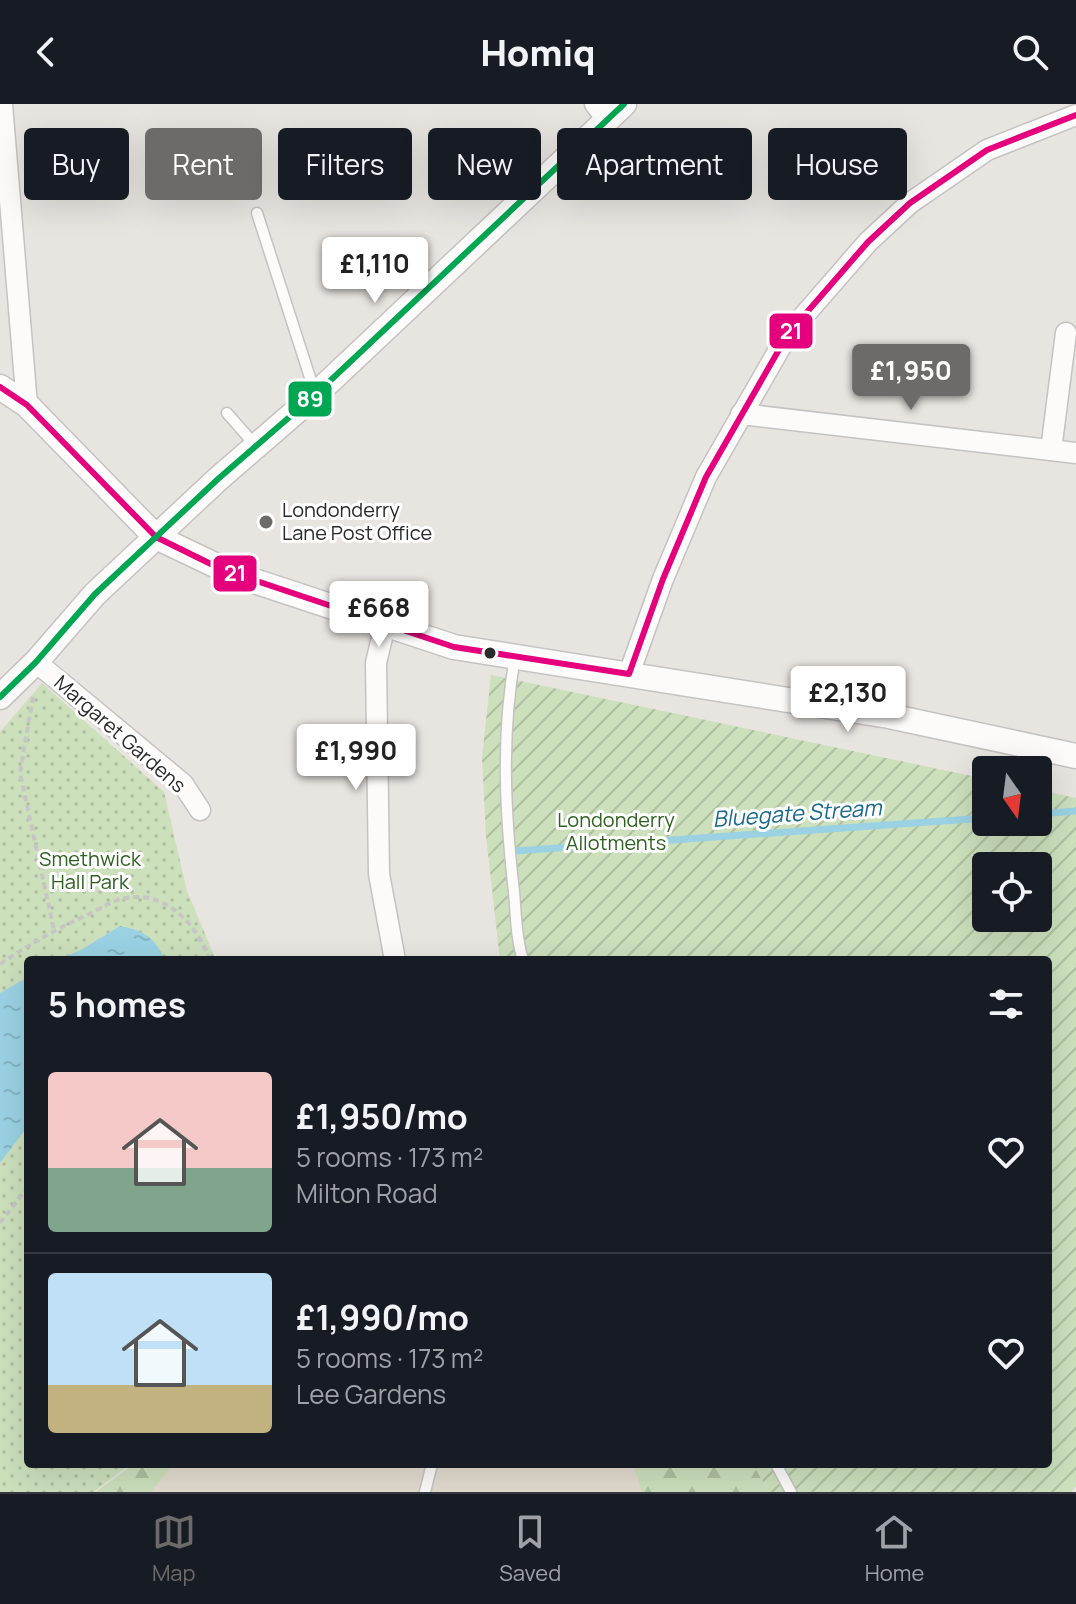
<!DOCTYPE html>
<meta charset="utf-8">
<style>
:root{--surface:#171b24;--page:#242831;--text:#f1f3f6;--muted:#9ea1a6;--line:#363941;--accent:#6c6b6a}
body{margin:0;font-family:Manrope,sans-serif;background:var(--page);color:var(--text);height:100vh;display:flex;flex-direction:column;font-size:30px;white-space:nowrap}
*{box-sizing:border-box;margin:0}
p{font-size:26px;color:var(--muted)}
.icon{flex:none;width:44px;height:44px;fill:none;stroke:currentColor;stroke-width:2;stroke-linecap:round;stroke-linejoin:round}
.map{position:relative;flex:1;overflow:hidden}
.drawer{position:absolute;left:24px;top:852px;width:1028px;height:512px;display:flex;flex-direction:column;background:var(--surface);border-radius:8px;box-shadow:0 8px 32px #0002}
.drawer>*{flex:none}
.guide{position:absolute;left:24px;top:24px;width:1028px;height:72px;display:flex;gap:16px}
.needle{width:52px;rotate:166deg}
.buttons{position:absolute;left:972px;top:652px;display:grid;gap:16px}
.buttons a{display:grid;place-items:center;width:80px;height:80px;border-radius:8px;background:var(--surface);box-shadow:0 8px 32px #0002;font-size:40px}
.price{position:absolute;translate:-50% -68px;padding:0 18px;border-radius:8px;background:#fff;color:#222;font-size:26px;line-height:52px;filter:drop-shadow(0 2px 4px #0008)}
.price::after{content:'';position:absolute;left:50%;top:48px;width:24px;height:18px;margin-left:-12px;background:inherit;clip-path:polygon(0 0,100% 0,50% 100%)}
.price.active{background:var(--accent);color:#fff}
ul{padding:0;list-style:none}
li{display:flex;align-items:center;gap:24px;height:200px;padding:0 24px}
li+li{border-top:2px solid var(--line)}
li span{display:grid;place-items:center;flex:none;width:224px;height:160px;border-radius:8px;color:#555}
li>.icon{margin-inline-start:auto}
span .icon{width:96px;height:96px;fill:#fffc;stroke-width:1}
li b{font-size:34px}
h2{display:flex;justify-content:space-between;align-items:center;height:96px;padding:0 24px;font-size:34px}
.chip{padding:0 28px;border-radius:8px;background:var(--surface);box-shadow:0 8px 32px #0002;font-size:28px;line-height:72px}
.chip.active{background:var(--accent);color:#fff}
header{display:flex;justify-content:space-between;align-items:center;height:104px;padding:0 24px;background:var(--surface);font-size:36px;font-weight:800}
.dock{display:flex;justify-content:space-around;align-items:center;height:112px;border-top:2px solid var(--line);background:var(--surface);font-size:22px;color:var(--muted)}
.dock a{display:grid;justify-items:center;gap:4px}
.dock .active{color:var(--accent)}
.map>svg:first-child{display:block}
.education{fill:#e2dbcf}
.grass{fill:url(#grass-dots)}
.forest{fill:url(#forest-firs)}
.garden{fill:url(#garden-furrows);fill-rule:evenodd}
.water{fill:url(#water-ripples)}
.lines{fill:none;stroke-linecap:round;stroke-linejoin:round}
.stream{stroke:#9ad2e3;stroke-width:7}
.service-casing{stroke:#c4c2c2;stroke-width:13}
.minor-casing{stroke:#c4c2c2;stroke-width:23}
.tertiary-casing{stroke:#c4c2c2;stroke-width:27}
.path{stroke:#c6c6c5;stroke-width:4;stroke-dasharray:6 4;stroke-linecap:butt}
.service{stroke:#fcfbfa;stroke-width:10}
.minor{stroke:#fcfbfa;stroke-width:20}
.tertiary{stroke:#fcfbfa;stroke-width:24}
.bus-1-casing{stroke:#fff;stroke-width:12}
.bus-2-casing{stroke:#fff;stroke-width:12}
.bus-1{stroke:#e5007d;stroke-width:6}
.bus-2{stroke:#00a651;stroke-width:6}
.poi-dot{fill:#6c6b6a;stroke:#fff;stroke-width:3}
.bus-dot{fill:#2a2a2a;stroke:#fff;stroke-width:3}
.labels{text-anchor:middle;stroke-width:6;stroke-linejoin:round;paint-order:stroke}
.poi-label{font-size:20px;fill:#2a2a2a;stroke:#fff;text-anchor:start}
.street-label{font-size:20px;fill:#2a2a2a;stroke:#fff}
.park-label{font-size:20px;fill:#2f6120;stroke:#fff}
.water-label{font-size:22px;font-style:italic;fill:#19698f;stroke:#fff}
.line-badge{stroke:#fff;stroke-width:3}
.badge-label{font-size:22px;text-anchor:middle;font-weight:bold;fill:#fff}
</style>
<header><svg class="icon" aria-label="back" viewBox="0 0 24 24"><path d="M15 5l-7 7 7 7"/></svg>Homiq<svg class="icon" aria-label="search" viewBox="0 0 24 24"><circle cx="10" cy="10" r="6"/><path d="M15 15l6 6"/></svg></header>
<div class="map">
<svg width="1076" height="1388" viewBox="0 0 1076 1388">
<defs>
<pattern id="grass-dots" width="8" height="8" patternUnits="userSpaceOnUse" patternTransform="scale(2)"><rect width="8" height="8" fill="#cce0bc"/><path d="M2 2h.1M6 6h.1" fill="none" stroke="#afc0a2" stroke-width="1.8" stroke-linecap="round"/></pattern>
<pattern id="forest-firs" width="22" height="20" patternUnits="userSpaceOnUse" patternTransform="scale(2)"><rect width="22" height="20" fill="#cce0bc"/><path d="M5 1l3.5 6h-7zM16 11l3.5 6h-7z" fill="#afc0a2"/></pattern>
<pattern id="garden-furrows" width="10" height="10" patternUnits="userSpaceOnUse" patternTransform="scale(2)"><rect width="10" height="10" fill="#cce0bc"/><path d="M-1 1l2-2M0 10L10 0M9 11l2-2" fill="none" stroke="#afc0a2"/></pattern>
<pattern id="water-ripples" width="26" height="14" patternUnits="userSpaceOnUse" patternTransform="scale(2)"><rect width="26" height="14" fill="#9ad2e3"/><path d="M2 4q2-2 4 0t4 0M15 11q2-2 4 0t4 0" fill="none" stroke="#85b4c3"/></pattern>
</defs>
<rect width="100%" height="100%" fill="#e8e4e0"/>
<path class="education" d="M 134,1360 L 753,1360 L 769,1388 L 96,1388 Z"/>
<path class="grass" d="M 42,579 L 164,688 L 187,787 L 216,856 L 28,856 L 28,1360 L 131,1360 L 93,1388 L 0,1388 L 0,628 Z"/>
<g class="forest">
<path d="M 134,1360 L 173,1360 L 151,1388 L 96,1388 Z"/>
<path d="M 633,1360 L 753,1360 L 769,1388 L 642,1388 Z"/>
</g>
<path class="garden" d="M 491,571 L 986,675 L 986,718 L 1038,718 L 1038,686 L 1076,694 L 1076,1382 L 1071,1388 L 769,1388 L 753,1360 L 1048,1360 L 1048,856 L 500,856 L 486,732 L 482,653 ZM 986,762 L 1038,762 L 1038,814 L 986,814 Z"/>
<g class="water">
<path d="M 120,822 C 145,827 154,833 165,856 L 57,856 L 81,846 Z"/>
<path d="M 28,873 L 28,1022 L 0,1059 L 0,889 Z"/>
</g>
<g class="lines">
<g class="stream">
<path d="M 1038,710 L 1076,707"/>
<path d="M 515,747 L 986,714"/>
</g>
<defs>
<g id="service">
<path d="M 257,109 L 315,289"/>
<path d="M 227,309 L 255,341"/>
<path d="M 515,553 C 501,632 505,709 514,788 C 516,810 516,835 523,856"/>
<path d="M 776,1360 L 791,1388"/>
<path d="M 425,1388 L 432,1360"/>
</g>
<g id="minor">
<path d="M 2,0 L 27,301"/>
<path d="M 595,0 L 608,17"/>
<path d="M 741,310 L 1076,349"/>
<path d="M 1051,346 L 1066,229"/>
<path d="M 385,521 L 376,559 L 379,770 L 395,856"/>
<path d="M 36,558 L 183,680 L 200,706"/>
<path d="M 629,570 L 663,475 L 706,373 L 788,230 L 868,138 L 910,99 L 987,46 L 1076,11"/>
</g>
<g id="tertiary">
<path d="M 0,283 L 27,301 L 156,433 L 236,471 L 454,543 L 889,612 L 1076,652"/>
<path d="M 0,593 L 36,558 L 95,490 L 218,375 L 315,291 L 624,0"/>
</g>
</defs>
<use href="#service" class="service-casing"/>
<use href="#minor" class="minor-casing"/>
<use href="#tertiary" class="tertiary-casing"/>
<g class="path">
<path d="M 33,593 L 20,669 L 54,826"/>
<path d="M 0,860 C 29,841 56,825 87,811 C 98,806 110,798 121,795 C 164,784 196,819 210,856"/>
<path d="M 0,1119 L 28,1083"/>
</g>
<use href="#service" class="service"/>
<use href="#minor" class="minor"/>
<use href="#tertiary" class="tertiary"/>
<defs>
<path id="bus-1" d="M 0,283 L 27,301 L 156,433 L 221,465 L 454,543 L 629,570 L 663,475 L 706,373 L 788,230 L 868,138 L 910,99 L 987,46 L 1076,11"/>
<path id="bus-2" d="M 0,593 L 36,558 L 95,490 L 218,375 L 315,291 L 624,0"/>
</defs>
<use href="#bus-1" class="bus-1-casing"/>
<use href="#bus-2" class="bus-2-casing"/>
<use href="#bus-1" class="bus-1"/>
<use href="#bus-2" class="bus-2"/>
</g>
<circle class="poi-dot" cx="266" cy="418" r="8"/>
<circle class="bus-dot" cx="490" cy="549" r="7"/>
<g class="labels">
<g class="poi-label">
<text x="282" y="413">Londonderry<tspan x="282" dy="23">Lane Post Office</tspan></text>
</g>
<g class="street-label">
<text transform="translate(120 630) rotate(41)" y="7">Margaret Gardens</text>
</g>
<g class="park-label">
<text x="616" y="723">Londonderry<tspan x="616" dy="23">Allotments</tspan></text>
<text x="90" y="762">Smethwick<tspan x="90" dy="23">Hall Park</tspan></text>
</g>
<g class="water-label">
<text transform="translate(797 709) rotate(-4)" y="8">Bluegate Stream</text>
</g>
</g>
<g class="line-badge">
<rect x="768" y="208" width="46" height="38" rx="8" fill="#e5007d"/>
<rect x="287" y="276" width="46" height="38" rx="8" fill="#00a651"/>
<rect x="212" y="450" width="46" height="39" rx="8" fill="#e5007d"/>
</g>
<g class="badge-label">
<text x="791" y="235">21</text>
<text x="310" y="303">89</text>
<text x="235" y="477">21</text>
</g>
</svg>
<div class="buttons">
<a><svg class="needle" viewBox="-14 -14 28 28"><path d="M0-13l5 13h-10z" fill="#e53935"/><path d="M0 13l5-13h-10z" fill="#9ea1a6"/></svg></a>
<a><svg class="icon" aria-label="locate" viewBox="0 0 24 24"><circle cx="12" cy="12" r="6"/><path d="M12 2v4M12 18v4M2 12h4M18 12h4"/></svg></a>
</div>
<b class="price" style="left:375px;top:201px">£1,110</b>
<b class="price active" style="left:911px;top:308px">£1,950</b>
<b class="price" style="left:379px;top:545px">£668</b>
<b class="price" style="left:848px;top:630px">£2,130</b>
<b class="price" style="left:356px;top:688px">£1,990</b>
<div class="guide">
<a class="chip">Buy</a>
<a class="chip active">Rent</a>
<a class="chip">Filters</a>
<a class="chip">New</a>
<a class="chip">Apartment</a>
<a class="chip">House</a>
</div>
<section class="drawer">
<h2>5 homes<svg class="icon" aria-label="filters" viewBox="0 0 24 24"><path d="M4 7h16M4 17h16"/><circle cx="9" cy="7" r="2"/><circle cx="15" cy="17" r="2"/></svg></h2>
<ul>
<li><span style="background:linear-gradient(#f6c9c9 60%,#7fa58c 0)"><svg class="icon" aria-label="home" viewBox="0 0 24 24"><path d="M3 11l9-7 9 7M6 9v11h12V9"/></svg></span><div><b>£1,950/mo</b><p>5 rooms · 173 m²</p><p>Milton Road</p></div><svg class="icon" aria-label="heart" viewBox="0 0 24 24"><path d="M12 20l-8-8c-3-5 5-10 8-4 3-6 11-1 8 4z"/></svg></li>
<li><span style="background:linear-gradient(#bfe0f5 70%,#c2b280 0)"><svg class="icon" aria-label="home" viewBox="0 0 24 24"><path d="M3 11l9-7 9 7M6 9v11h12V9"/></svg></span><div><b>£1,990/mo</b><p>5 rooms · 173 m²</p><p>Lee Gardens</p></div><svg class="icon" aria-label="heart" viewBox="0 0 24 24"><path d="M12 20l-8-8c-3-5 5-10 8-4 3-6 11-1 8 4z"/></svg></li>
</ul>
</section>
</div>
<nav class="dock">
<a class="active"><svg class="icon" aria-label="map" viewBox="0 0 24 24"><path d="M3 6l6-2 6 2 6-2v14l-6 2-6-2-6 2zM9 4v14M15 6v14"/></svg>Map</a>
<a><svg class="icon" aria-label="saved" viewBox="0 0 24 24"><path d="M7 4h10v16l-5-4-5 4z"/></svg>Saved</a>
<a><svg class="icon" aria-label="home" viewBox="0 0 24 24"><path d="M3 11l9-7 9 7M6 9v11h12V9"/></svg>Home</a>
</nav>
